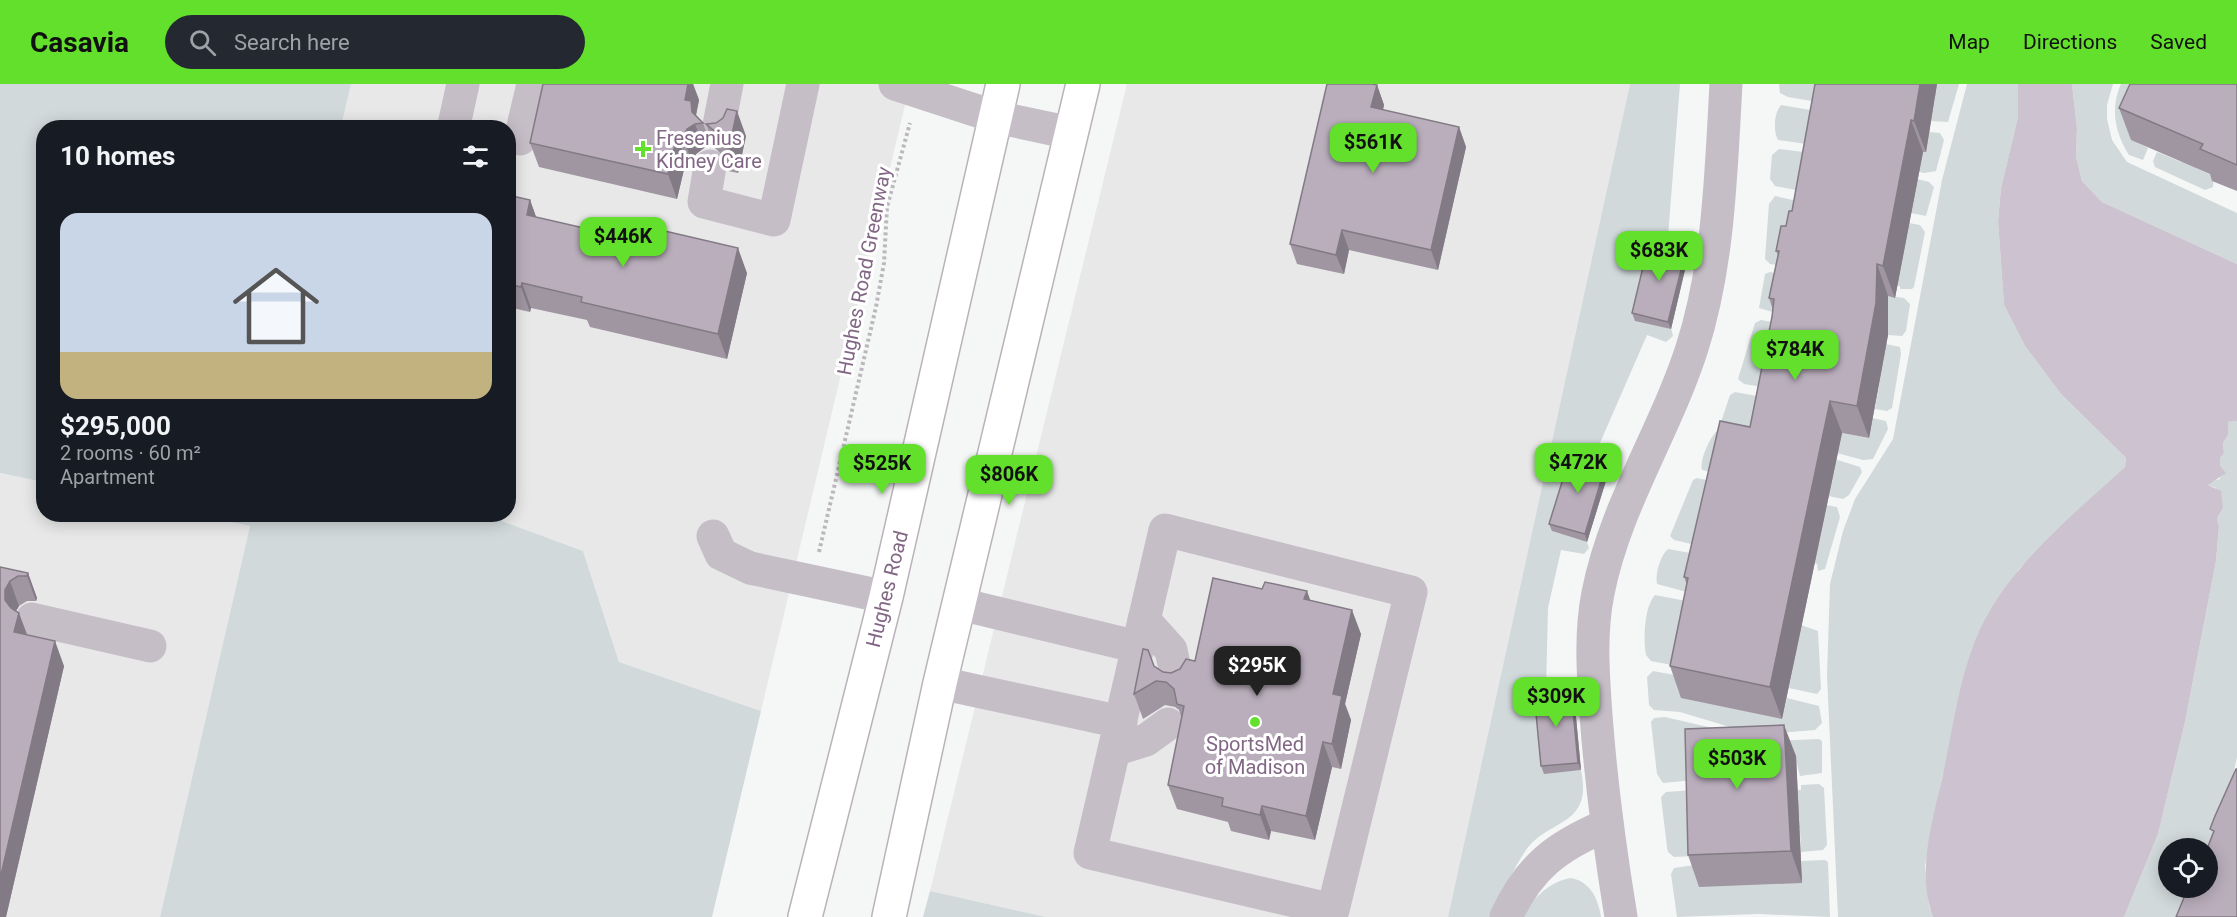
<!DOCTYPE html>
<meta charset="utf-8">
<style>
:root{--surface:#171b24;--page:#242831;--text:#f1f3f6;--muted:#9ea1a6;--accent:#63e02c}
body{margin:0;font-family:Roboto,sans-serif;background:var(--page);color:var(--text);height:100vh;display:flex;flex-direction:column;font-size:22px;white-space:nowrap}
*{box-sizing:border-box;margin:0}
p{font-size:20px;color:var(--muted)}
.icon{flex:none;width:33px;height:33px;fill:none;stroke:currentColor;stroke-width:2;stroke-linecap:round;stroke-linejoin:round}
.map{position:relative;flex:1;overflow:hidden}
.sheet{position:absolute;left:36px;top:36px;width:480px;height:402px;display:flex;flex-direction:column;background:var(--surface);border-radius:24px;box-shadow:0 3px 15px #0003}
.sheet>*{flex:none}
.controls{position:absolute;left:2158px;top:754px;display:grid;gap:12px}
.controls a{display:grid;place-items:center;width:60px;height:60px;border-radius:50%;background:var(--surface);box-shadow:0 3px 15px #0003;font-size:30px}
.price{position:absolute;translate:-50% -51px;padding:0 14px;border-radius:12px;background:var(--accent);color:#111;font-size:20px;line-height:39px;filter:drop-shadow(0 2px 3px #0008)}
.price::after{content:'';position:absolute;left:50%;top:36px;width:18px;height:14px;margin-left:-9px;background:inherit;clip-path:polygon(0 0,100% 0,50% 100%)}
.price.on{background:#222;color:#fff}
ul{padding:0;list-style:none}
li{display:grid;align-content:center;gap:12px;height:318px;padding:0 24px}
li span{display:grid;place-items:center;height:186px;border-radius:18px;color:#555}
li>.icon{margin-inline-start:auto}
span .icon{width:108px;height:108px;fill:#fffc;stroke-width:1}
li b{font-size:26px}
h2{display:flex;justify-content:space-between;align-items:center;height:72px;padding:0 24px;font-size:26px}
header{display:flex;align-items:center;gap:36px;box-sizing:border-box;height:84px;padding:0 30px;background:var(--accent);color:#111}
header strong{font-size:28px}
nav{display:flex;gap:33px;margin-inline-start:auto;font-size:21px}
.search{width:420px;height:54px;background:var(--page);display:flex;align-items:center;gap:15px;box-sizing:border-box;padding:0 21px;border-radius:33px;color:var(--muted);font-size:22px}
.map>svg:first-child{display:block}
.built{fill:#e8e8e9}
.green{fill:#d1d9da}
.water{fill:#cdc3d0}
.lines{fill:none;stroke-linecap:round;stroke-linejoin:round}
.major-casing{stroke:#bab2bb;stroke-width:36}
.path{stroke:#bcb7bd;stroke-width:4;stroke-dasharray:3 3;stroke-linecap:butt}
.minor{stroke:#c6bec7;stroke-width:33}
.major{stroke:#fff;stroke-width:33}
.wall{fill:#a096a2}
.shaded-wall{fill:#827a84}
.building{fill:#baaebc;stroke:#827a84;stroke-width:1.5}
.poi-dot{fill:#63e02c;stroke:#fff;stroke-width:2}
.labels{text-anchor:middle;stroke-width:6;stroke-linejoin:round;paint-order:stroke}
.poi-label{font-size:20px;fill:#826785;stroke:#fff;text-anchor:start}
.street-label{font-size:20px;fill:#826785;stroke:#fff}
</style>
<header>
<strong>Casavia</strong>
<div class="search"><svg class="icon" aria-label="search" viewBox="0 0 24 24"><circle cx="10" cy="10" r="6"/><path d="M15 15l6 6"/></svg>Search here</div>
<nav><a>Map</a><a>Directions</a><a>Saved</a></nav>
</header>
<div class="map">
<svg width="2237" height="833" viewBox="0 0 2237 833">
<rect width="100%" height="100%" fill="#f4f7f6"/>
<g class="built">
<path d="M 351,0 L 910,0 L 761,627 L 619,578 L 583,467 L 486,431 L 508,430 L 508,44 L 341,44 Z"/>
<path d="M 1127,0 L 1630,0 L 1448,833 L 1046,833 L 930,807 Z"/>
<path d="M 0,389 L 43,398 L 44,430 L 196,431 L 250,442 L 160,833 L 0,833 Z"/>
</g>
<g class="green">
<path d="M 0,0 L 351,0 L 341,43 L 44,44 L 43,398 L 0,389 Z"/>
<path d="M 1630,0 L 1680,0 L 1667,165 L 1688,173 L 1652,165 L 1673,252 L 1666,258 L 1647,251 L 1593,375 L 1611,383 L 1614,389 L 1612,390 L 1609,387 L 1552,447 L 1587,458 L 1589,464 L 1584,470 L 1561,466 L 1548,524 L 1544,689 L 1581,686 C 1593,743 1549,734 1526,766 C 1512,786 1503,811 1493,833 L 1448,833 Z"/>
<path d="M 1779,0 L 1833,0 L 1830,20 L 1788,13 L 1780,9 Z"/>
<path d="M 1926,0 L 1959,0 L 1948,38 L 1931,37 L 1935,14 L 1924,12 Z"/>
<path d="M 1967,0 L 2018,0 L 2018,33 L 2001,104 L 1998,137 L 2004,221 L 2025,262 L 2061,310 L 2126,374 L 2125,383 L 2018,486 L 1942,693 L 1925,782 L 1929,822 L 1933,833 L 1838,833 L 1827,591 L 1830,500 L 1843,447 L 1855,415 L 1893,355 L 1942,96 Z"/>
<path d="M 2072,0 L 2113,0 L 2107,21 L 2107,35 L 2112,56 L 2127,78 L 2237,129 L 2237,180 L 2102,118 L 2082,97 L 2076,72 L 2077,44 Z"/>
<path d="M 2121,0 L 2156,0 L 2131,55 L 2148,64 L 2143,76 L 2129,71 C 2115,49 2110,24 2121,0 Z"/>
<path d="M 1781,21 L 1828,29 L 1825,51 L 1926,68 L 1929,48 L 1940,49 L 1944,56 L 1936,87 L 1924,89 L 1814,61 L 1778,56 C 1773,47 1774,29 1781,21 Z"/>
<path d="M 1779,65 L 1813,69 L 1929,98 L 1934,103 L 1926,132 L 1775,102 L 1770,95 L 1772,71 Z"/>
<path d="M 2157,68 L 2181,78 L 2200,75 L 2196,84 L 2214,92 L 2213,103 L 2205,106 L 2155,83 L 2153,77 Z"/>
<path d="M 1775,112 L 1811,120 L 1791,183 L 1770,180 L 1765,175 L 1769,120 Z"/>
<path d="M 1909,139 L 1920,141 L 1925,148 L 1914,203 L 1912,205 L 1900,205 L 1900,202 L 1896,201 L 1894,158 L 1905,159 Z"/>
<path d="M 1770,188 L 1789,192 L 1783,231 L 1759,224 L 1765,190 Z"/>
<path d="M 1883,211 L 1904,214 L 1910,220 L 1906,247 L 1902,252 L 1888,251 Z"/>
<path d="M 1761,236 L 1782,240 L 1775,305 L 1744,300 L 1738,295 L 1755,239 Z"/>
<path d="M 1886,260 L 1900,263 L 1901,270 L 1892,324 L 1887,327 L 1875,325 L 1879,302 L 1867,300 Z"/>
<path d="M 1735,308 L 1773,315 L 1770,335 L 1868,354 L 1872,334 L 1886,337 L 1888,345 L 1873,375 L 1863,376 L 1721,338 L 1730,311 Z"/>
<path d="M 2237,337 L 2237,673 L 2229,711 L 2208,765 L 2169,765 L 2169,804 L 2194,804 L 2182,833 L 2124,833 L 2158,750 L 2185,638 L 2216,477 L 2219,442 L 2217,434 L 2223,424 L 2216,404 L 2208,401 L 2209,398 L 2220,395 L 2220,374 L 2224,369 L 2223,359 L 2228,351 L 2228,338 Z"/>
<path d="M 1718,346 L 1841,377 L 1860,383 L 1862,388 L 1849,411 L 1843,415 L 1702,386 C 1699,377 1710,352 1718,346 Z"/>
<path d="M 1697,394 L 1725,400 L 1708,464 L 1674,456 L 1670,452 L 1693,396 Z"/>
<path d="M 1826,421 L 1837,423 L 1840,433 L 1825,485 L 1818,487 L 1817,480 L 1814,479 Z"/>
<path d="M 196,431 L 486,431 L 583,467 L 619,578 L 761,627 L 712,833 L 160,833 L 250,442 Z"/>
<path d="M 1668,465 L 1707,472 L 1698,511 L 1657,500 C 1655,490 1660,472 1668,465 Z"/>
<path d="M 1655,511 L 1697,519 L 1687,584 L 1651,577 L 1646,571 C 1643,556 1644,523 1655,511 Z"/>
<path d="M 1801,541 L 1818,547 L 1821,605 L 1817,610 L 1789,604 L 1793,583 L 1783,581 Z"/>
<path d="M 1653,587 L 1685,593 L 1782,635 L 1787,614 L 1819,622 L 1822,639 L 1815,646 L 1765,650 L 1740,646 L 1680,628 L 1654,626 L 1649,621 L 1647,593 Z"/>
<path d="M 1665,633 L 1769,657 L 1819,655 L 1822,657 L 1822,689 L 1800,692 L 1795,672 L 1693,696 L 1663,699 L 1657,690 L 1651,638 L 1654,634 Z"/>
<path d="M 1801,701 L 1819,700 L 1824,704 L 1827,761 L 1823,766 L 1801,768 L 1800,744 L 1789,745 L 1797,706 L 1801,706 Z"/>
<path d="M 1693,706 L 1695,772 L 1674,773 L 1668,768 L 1667,763 L 1661,713 L 1666,708 Z"/>
<path d="M 1825,776 L 1828,778 L 1830,833 L 1758,830 L 1677,833 L 1671,790 L 1674,784 L 1695,781 L 1802,799 L 1801,777 Z"/>
<path d="M 1571,794 C 1591,798 1598,815 1601,833 L 1521,833 C 1534,814 1548,798 1571,794 Z"/>
<path d="M 930,807 L 1046,833 L 923,833 Z"/>
</g>
<path class="water" d="M 2018,0 L 2072,0 L 2077,44 L 2076,72 L 2082,97 L 2102,118 L 2237,180 L 2237,337 L 2228,338 L 2228,351 L 2223,359 L 2224,369 L 2220,374 L 2220,382 L 2226,389 L 2208,401 L 2221,407 L 2223,424 L 2217,434 L 2219,442 L 2216,477 L 2185,638 L 2158,750 L 2124,833 L 1933,833 C 1917,790 1931,742 1941,699 C 1952,652 1957,603 1975,557 C 2003,486 2071,433 2125,383 L 2126,374 L 2061,310 L 2025,262 L 2004,221 L 1998,137 L 2001,104 L 2018,33 Z"/>
<g class="lines">
<defs>
<g id="major">
<path d="M 805,833 L 886,513 L 1003,0"/>
<path d="M 889,833 L 940,599 L 1083,0"/>
</g>
</defs>
<use href="#major" class="major-casing"/>
<path class="path" d="M 819,468 L 876,223 L 884,179 L 887,123 L 910,39"/>
<g class="minor">
<path d="M 895,0 L 996,33 L 1071,49"/>
<path d="M 454,41 L 463,0"/>
<path d="M 718,46 L 727,0"/>
<path d="M 520,55 L 533,0"/>
<path d="M 710,82 L 704,118 L 774,136 L 803,0"/>
<path d="M 1165,446 L 1411,508 L 1333,826 L 1090,769 Z"/>
<path d="M 713,452 L 721,470 L 750,484 L 886,513"/>
<path d="M 960,520 L 1138,563"/>
<path d="M 32,535 L 150,562"/>
<path d="M 1144,536 L 1171,566 L 1177,595"/>
<path d="M 940,599 L 1121,638"/>
<path d="M 1114,666 L 1146,656 L 1168,640"/>
<path d="M 1506,833 C 1529,783 1557,762 1607,741"/>
<path d="M 1621,833 C 1610,766 1601,699 1596,631 C 1593,590 1590,549 1598,509 C 1615,422 1665,348 1692,264 C 1719,180 1721,88 1726,0"/>
</g>
<use href="#major" class="major"/>
</g>
<g class="wall">
<path d="M 543,0 L 693,0 L 699,16 L 696,31 L 703,39 L 712,63 L 704,64 L 696,70 L 692,78 L 686,77 L 677,115 L 539,83 L 530,59 Z"/>
<path d="M 1937,0 L 1926,68 L 1923,68 L 1895,214 L 1888,212 L 1888,251 L 1869,354 L 1842,349 L 1782,635 L 1681,614 L 1670,582 L 1687,501 L 1684,493 L 1750,343 L 1773,226 L 1769,214 L 1778,171 L 1776,167 L 1786,142 Z"/>
<path d="M 2237,0 L 2237,107 L 2212,97 L 2210,90 L 2131,56 L 2119,24 Z"/>
<path d="M 1377,1 L 1384,21 L 1383,26 L 1459,43 L 1466,63 L 1438,186 L 1349,166 L 1344,190 L 1297,180 L 1290,160 Z"/>
<path d="M 706,40 L 746,52 L 738,89 L 728,87 L 722,71 L 715,64 Z"/>
<path d="M 508,111 L 530,116 L 536,133 L 747,189 L 727,275 L 590,243 L 587,236 L 531,224 L 530,228 L 508,223 Z"/>
<path d="M 1686,166 L 1688,173 L 1671,245 L 1635,237 L 1632,229 Z"/>
<path d="M 1609,387 L 1587,458 L 1552,447 L 1549,440 Z"/>
<path d="M 0,483 L 28,489 L 37,514 L 36,517 L 27,517 L 19,522 L 16,527 L 27,551 L 64,582 L 6,833 L 0,833 Z"/>
<path d="M 1310,516 L 1361,550 L 1345,620 L 1351,636 L 1341,685 L 1332,683 L 1315,756 L 1271,747 L 1269,756 L 1231,747 L 1228,738 L 1177,725 L 1168,701 L 1182,635 L 1179,626 L 1175,623 L 1165,621 L 1143,635 L 1134,610 L 1154,582 L 1163,588 L 1171,589 Z"/>
<path d="M 1574,612 L 1581,686 L 1544,690 L 1541,682 Z"/>
<path d="M 1796,672 L 1802,799 L 1699,803 L 1688,771 Z"/>
</g>
<g class="shaded-wall">
<path d="M 688,0 L 693,0 L 699,16 L 696,31 L 699,39 L 695,40 L 704,64 L 696,70 L 692,78 L 683,54 L 685,16 Z"/>
<path d="M 1920,0 L 1937,0 L 1926,68 L 1914,37 Z"/>
<path d="M 1377,1 L 1384,21 L 1379,43 L 1371,23 Z"/>
<path d="M 737,27 L 746,52 L 738,89 L 729,64 Z"/>
<path d="M 1911,36 L 1923,68 L 1895,214 L 1883,182 Z"/>
<path d="M 1459,43 L 1466,63 L 1438,186 L 1431,166 Z"/>
<path d="M 677,52 L 686,77 L 677,115 L 668,90 Z"/>
<path d="M 530,116 L 539,141 L 527,131 Z"/>
<path d="M 1342,146 L 1349,166 L 1344,190 L 1336,171 Z"/>
<path d="M 738,164 L 747,189 L 727,275 L 718,250 Z"/>
<path d="M 1686,166 L 1688,173 L 1671,245 L 1668,238 Z"/>
<path d="M 1877,180 L 1888,212 L 1888,251 L 1869,354 L 1857,322 Z"/>
<path d="M 522,199 L 531,224 L 530,228 L 521,203 Z"/>
<path d="M 1830,317 L 1842,349 L 1782,635 L 1770,603 Z"/>
<path d="M 1606,380 L 1609,387 L 1587,458 L 1585,450 Z"/>
<path d="M 28,489 L 37,514 L 36,517 L 27,492 Z"/>
<path d="M 10,497 L 19,522 L 14,530 L 5,516 L 5,506 Z"/>
<path d="M 1307,507 L 1316,532 L 1304,515 Z"/>
<path d="M 1352,526 L 1361,550 L 1345,620 L 1351,636 L 1341,685 L 1332,660 L 1333,610 Z"/>
<path d="M 19,529 L 28,553 L 14,548 Z"/>
<path d="M 55,557 L 64,582 L 6,833 L 0,833 L 0,795 Z"/>
<path d="M 1571,605 L 1574,612 L 1581,686 L 1578,679 Z"/>
<path d="M 1784,641 L 1796,672 L 1802,799 L 1791,767 Z"/>
<path d="M 1323,658 L 1332,683 L 1315,756 L 1306,732 Z"/>
<path d="M 1262,722 L 1271,747 L 1269,756 L 1260,731 Z"/>
</g>
<g class="building">
<path d="M 543,0 L 688,0 L 685,16 L 691,17 L 692,28 L 703,39 L 695,40 L 687,45 L 683,54 L 677,52 L 668,90 L 530,59 Z"/>
<path d="M 1327,0 L 1372,0 L 1377,1 L 1371,23 L 1459,43 L 1431,166 L 1342,146 L 1336,171 L 1290,160 Z"/>
<path d="M 1815,0 L 1920,0 L 1914,37 L 1911,36 L 1883,182 L 1877,180 L 1876,219 L 1857,322 L 1830,317 L 1770,603 L 1670,582 L 1688,494 L 1684,493 L 1720,337 L 1750,343 L 1772,233 L 1774,215 L 1769,214 L 1779,167 L 1776,167 L 1781,142 L 1786,142 L 1789,127 L 1792,127 Z"/>
<path d="M 2130,0 L 2237,0 L 2237,81 L 2200,65 L 2203,60 L 2119,24 Z"/>
<path d="M 727,25 L 737,27 L 729,64 L 719,62 L 718,50 L 706,40 L 716,39 L 723,34 Z"/>
<path d="M 508,111 L 530,116 L 527,131 L 610,150 L 613,135 L 738,164 L 718,250 L 581,218 L 582,213 L 522,199 L 521,203 L 508,200 Z"/>
<path d="M 1649,158 L 1686,166 L 1668,238 L 1632,229 Z"/>
<path d="M 1571,369 L 1606,380 L 1585,450 L 1549,440 Z"/>
<path d="M 0,483 L 28,489 L 27,492 L 18,492 L 10,497 L 5,506 L 5,516 L 11,524 L 19,529 L 14,548 L 55,557 L 0,795 Z"/>
<path d="M 1213,494 L 1262,505 L 1265,498 L 1307,507 L 1304,515 L 1352,526 L 1333,610 L 1342,612 L 1332,660 L 1323,658 L 1306,732 L 1262,722 L 1260,731 L 1222,722 L 1223,714 L 1168,701 L 1184,622 L 1177,620 L 1174,605 L 1166,598 L 1156,597 L 1134,610 L 1143,565 L 1148,566 L 1154,582 L 1163,588 L 1171,589 L 1180,585 L 1186,575 L 1195,577 Z"/>
<path d="M 1571,605 L 1578,679 L 1541,682 L 1534,609 Z"/>
<path d="M 1784,641 L 1791,767 L 1688,771 L 1685,645 Z"/>
<path d="M 2236,685 L 2237,685 L 2237,833 L 2176,833 L 2188,804 L 2208,804 L 2208,765 L 2207,765 L 2214,747 L 2210,745 L 2215,732 Z"/>
</g>
<g class="poi-dot">
<path d="M640 56h6v6h6v6h-6v6h-6v-6h-6v-6h6z"/>
<circle cx="1255" cy="638" r="6"/>
</g>
<g class="labels">
<g class="poi-label">
<text x="656" y="61">Fresenius<tspan x="656" dy="23">Kidney Care</tspan></text>
<text x="1255" y="667" text-anchor="middle">SportsMed<tspan x="1255" dy="23">of Madison</tspan></text>
</g>
<g class="street-label">
<text transform="translate(864 187) rotate(-79)" y="7">Hughes Road Greenway</text>
<text transform="translate(887 505) rotate(-76)" y="7">Hughes Road</text>
</g>
</g>
</svg>
<div class="controls">
<a><svg class="icon" aria-label="locate" viewBox="0 0 24 24"><circle cx="12" cy="12" r="6"/><path d="M12 2v4M12 18v4M2 12h4M18 12h4"/></svg></a>
</div>
<b class="price" style="left:1373px;top:90px">$561K</b>
<b class="price" style="left:623px;top:184px">$446K</b>
<b class="price" style="left:1659px;top:198px">$683K</b>
<b class="price" style="left:1795px;top:297px">$784K</b>
<b class="price" style="left:1578px;top:410px">$472K</b>
<b class="price" style="left:882px;top:411px">$525K</b>
<b class="price" style="left:1009px;top:422px">$806K</b>
<b class="price on" style="left:1257px;top:613px">$295K</b>
<b class="price" style="left:1556px;top:644px">$309K</b>
<b class="price" style="left:1737px;top:706px">$503K</b>
<section class="sheet">
<h2>10 homes<svg class="icon" aria-label="filters" viewBox="0 0 24 24"><path d="M4 7h16M4 17h16"/><circle cx="9" cy="7" r="2"/><circle cx="15" cy="17" r="2"/></svg></h2>
<ul>
<li><span style="background:linear-gradient(#c9d6e8 75%,#c2b280 0)"><svg class="icon" aria-label="home" viewBox="0 0 24 24"><path d="M3 11l9-7 9 7M6 9v11h12V9"/></svg></span><div><b>$295,000</b><p>2 rooms · 60 m²</p><p>Apartment</p></div></li>
</ul>
</section>
</div>
